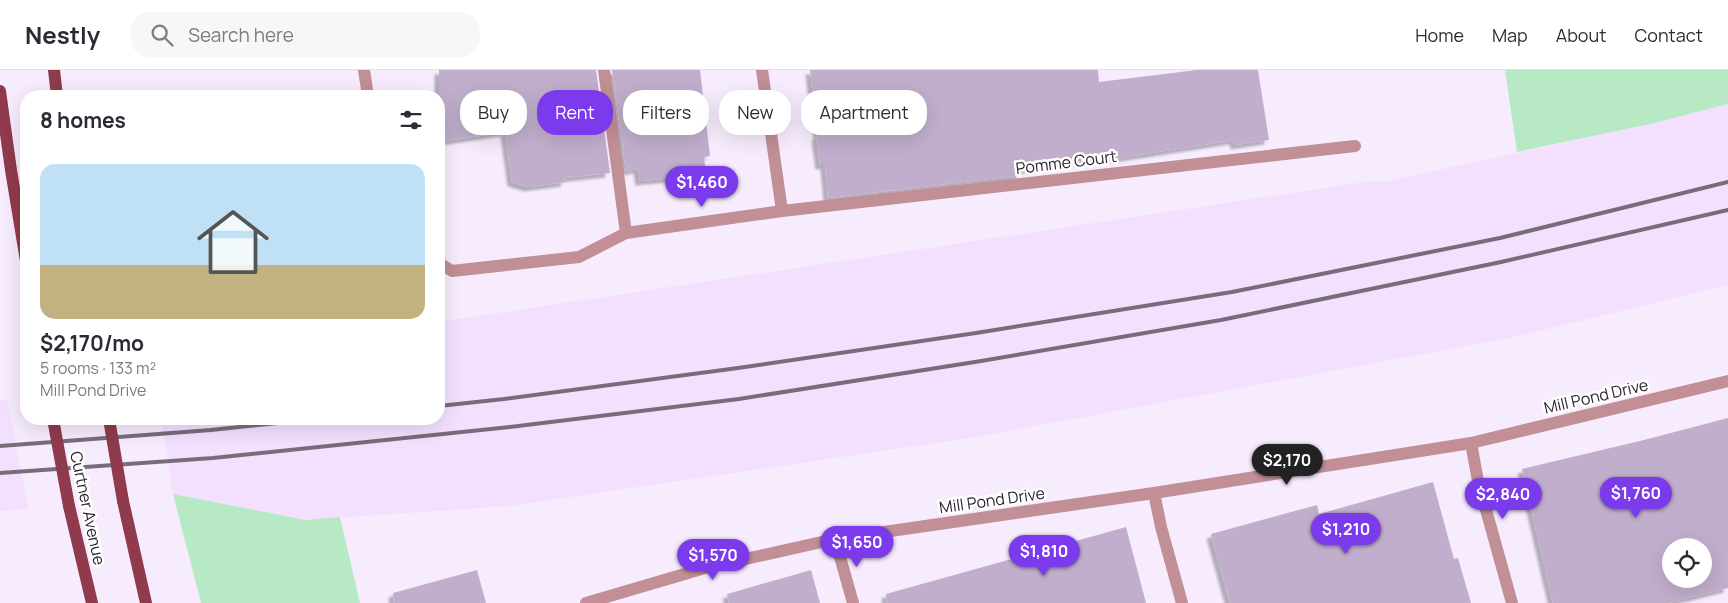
<!DOCTYPE html>
<meta charset="utf-8">
<style>
:root{--surface:#fff;--page:#f7f7f7;--text:#2b2b33;--muted:#7c7c81;--line:#e1e1e2;--accent:#7c3aed}
body{margin:0;font-family:Manrope,sans-serif;background:var(--page);color:var(--text);height:100vh;display:flex;flex-direction:column;font-size:19px;white-space:nowrap}
*{box-sizing:border-box;margin:0}
p{font-size:16px;color:var(--muted)}
.icon{flex:none;width:28px;height:28px;fill:none;stroke:currentColor;stroke-width:2;stroke-linecap:round;stroke-linejoin:round}
.map{position:relative;flex:1;overflow:hidden}
.drawer{position:absolute;left:20px;top:20px;width:425px;height:335px;display:flex;flex-direction:column;background:var(--surface);border-radius:20px;box-shadow:0 5px 20px #0002}
.drawer>*{flex:none}
.hud{position:absolute;left:460px;top:20px;width:475px;height:45px;display:flex;gap:10px}
.tools{position:absolute;left:1662px;top:468px;display:grid;gap:10px}
.tools a{display:grid;place-items:center;width:50px;height:50px;border-radius:50%;background:var(--surface);box-shadow:0 5px 20px #0002;font-size:25px}
.price{position:absolute;translate:-50% -42px;padding:0 11px;border-radius:18px;background:var(--accent);color:#fff;font-size:16px;line-height:32px;filter:drop-shadow(0 1px 2px #0008)}
.price::after{content:'';position:absolute;left:50%;top:30px;width:15px;height:11px;margin-left:-8px;background:inherit;clip-path:polygon(0 0,100% 0,50% 100%)}
.price.current{background:#222;color:#fff}
ul{padding:0;list-style:none}
li{display:grid;align-content:center;gap:10px;height:265px;padding:0 20px}
li+li{border-top:1px solid var(--line)}
li span{display:grid;place-items:center;height:155px;border-radius:15px;color:#555}
li>.icon{margin-inline-start:auto}
span .icon{width:90px;height:90px;fill:#fffc;stroke-width:1}
li b{font-size:21px}
h2{display:flex;justify-content:space-between;align-items:center;height:60px;padding:0 20px;font-size:21px}
.chip{padding:0 18px;border-radius:20px;background:var(--surface);box-shadow:0 5px 20px #0002;font-size:18px;line-height:45px}
.chip.current{background:var(--accent);color:#fff}
header{display:flex;align-items:center;gap:30px;box-sizing:border-box;height:70px;padding:0 25px;background:var(--surface);border-bottom:1px solid var(--line)}
header strong{font-size:24px}
nav{display:flex;gap:28px;margin-inline-start:auto;font-size:18px}
.search{width:350px;height:45px;background:var(--page);display:flex;align-items:center;gap:12px;box-sizing:border-box;padding:0 18px;border-radius:20px;color:var(--muted);font-size:19px}
.map>svg:first-child{display:block}
.built{fill:#f3e0ff}
.green{fill:#b7eac4}
.building{fill:#c0aecc;fill-rule:evenodd;filter:url(#shadow)}
.lines{fill:none;stroke-linecap:round;stroke-linejoin:round}
.service{stroke:#c18f95;stroke-width:12}
.minor{stroke:#c18f95;stroke-width:12}
.primary{stroke:#903a4d;stroke-width:12}
.rail{stroke:#766d7b;stroke-width:4}
.primary-bridge{stroke:#903a4d;stroke-width:12}
.labels{text-anchor:middle;stroke-width:5;stroke-linejoin:round;paint-order:stroke}
.street-label{font-size:16px;fill:#2b242f;stroke:#fff}
</style>
<header>
<strong>Nestly</strong>
<div class="search"><svg class="icon" aria-label="search" viewBox="0 0 24 24"><circle cx="10" cy="10" r="6"/><path d="M15 15l6 6"/></svg>Search here</div>
<nav><a>Home</a><a>Map</a><a>About</a><a>Contact</a></nav>
</header>
<div class="map">
<svg width="1728" height="533" viewBox="0 0 1728 533">
<defs>
<filter id="shadow"><feDropShadow dx="-4.5" dy="4.5" stdDeviation="1" flood-color="#0004"/></filter>
</defs>
<rect width="100%" height="100%" fill="#f7ebfe"/>
<g class="built">
<path d="M 1728,34 L 1728,215 L 1510,268 L 970,368 L 509,436 L 306,450 L 173,424 L 161,349 L 439,349 L 439,252 L 1371,111 L 1388,111 L 1650,54 Z"/>
<path d="M 0,330 L 7,330 L 29,439 L 0,441 Z"/>
</g>
<g class="green">
<path d="M 1505,0 L 1728,0 L 1728,34 L 1650,54 L 1517,82 Z"/>
<path d="M 173,424 L 306,450 L 340,447 L 360,533 L 201,533 Z"/>
</g>
<g class="building">
<path d="M 439,0 L 596,0 L 610,103 L 565,108 L 566,112 L 529,117 L 512,112 L 505,62 L 439,72 Z"/>
<path d="M 612,0 L 700,0 L 710,86 L 704,87 L 706,105 L 640,111 L 638,99 L 626,101 Z"/>
<path d="M 810,0 L 1098,0 L 1099,12 L 1197,0 L 1258,0 L 1269,70 L 1235,75 L 1234,70 L 1113,89 L 1113,86 L 1021,100 L 1021,105 L 828,128 L 825,95 L 820,95 L 816,66 L 818,66 Z"/>
<path d="M 1728,348 L 1728,518 L 1668,533 L 1553,533 L 1522,399 L 1644,370 ZM 1671,476 L 1704,476 L 1704,509 L 1671,509 Z"/>
<path d="M 1433,412 L 1454,489 L 1458,488 L 1471,533 L 1230,533 L 1211,464 L 1317,435 L 1319,444 Z"/>
<path d="M 1126,457 L 1146,533 L 887,533 L 886,524 Z"/>
<path d="M 477,500 L 486,533 L 394,533 L 393,523 Z"/>
<path d="M 811,500 L 820,533 L 729,533 L 727,524 Z"/>
</g>
<g class="lines">
<g class="service">
<path d="M 364,0 L 368,26"/>
<path d="M 782,141 L 1355,76"/>
<path d="M 439,193 L 452,201 L 579,187 L 626,163 L 604,0"/>
</g>
<g class="minor">
<path d="M 626,163 L 782,141 L 762,0"/>
<path d="M 1471,373 L 1478,411 L 1512,533"/>
<path d="M 1154,423 L 1161,457 L 1182,533"/>
<path d="M 835,469 L 853,533"/>
<path d="M 586,533 L 705,498 L 835,469 L 1154,423 L 1471,373 L 1728,311"/>
</g>
<g class="primary">
<path d="M 54,0 L 57,26"/>
<path d="M 0,21 L 11,100 L 26,191"/>
<path d="M 123,431 L 146,533"/>
<path d="M 69,436 L 92,533"/>
</g>
<g class="rail">
<path d="M 439,336 L 504,329 L 738,298 L 976,263 L 1232,222 L 1500,168 L 1728,112"/>
<path d="M 0,376 L 211,360 L 316,349"/>
<path d="M 0,403 L 213,388 L 510,357 L 739,329 L 975,292 L 1221,250 L 1501,192 L 1728,140"/>
</g>
<g class="primary-bridge">
<path d="M 53,349 L 69,436"/>
<path d="M 109,349 L 123,431"/>
</g>
</g>
<g class="labels">
<g class="street-label">
<text transform="translate(1066 92) rotate(-7)" y="6">Pomme Court</text>
<text transform="translate(1596 326) rotate(-13)" y="6">Mill Pond Drive</text>
<text transform="translate(992 430) rotate(-8)" y="6">Mill Pond Drive</text>
<text transform="translate(88 438) rotate(78)" y="6">Curtner Avenue</text>
</g>
</g>
</svg>
<div class="tools">
<a><svg class="icon" aria-label="locate" viewBox="0 0 24 24"><circle cx="12" cy="12" r="6"/><path d="M12 2v4M12 18v4M2 12h4M18 12h4"/></svg></a>
</div>
<b class="price" style="left:702px;top:138px">$1,460</b>
<b class="price current" style="left:1287px;top:416px">$2,170</b>
<b class="price" style="left:1636px;top:449px">$1,760</b>
<b class="price" style="left:1503px;top:450px">$2,840</b>
<b class="price" style="left:1346px;top:485px">$1,210</b>
<b class="price" style="left:857px;top:498px">$1,650</b>
<b class="price" style="left:1044px;top:507px">$1,810</b>
<b class="price" style="left:713px;top:511px">$1,570</b>
<div class="hud">
<a class="chip">Buy</a>
<a class="chip current">Rent</a>
<a class="chip">Filters</a>
<a class="chip">New</a>
<a class="chip">Apartment</a>
</div>
<section class="drawer">
<h2>8 homes<svg class="icon" aria-label="filters" viewBox="0 0 24 24"><path d="M4 7h16M4 17h16"/><circle cx="9" cy="7" r="2"/><circle cx="15" cy="17" r="2"/></svg></h2>
<ul>
<li><span style="background:linear-gradient(#bfe0f5 65%,#c2b280 0)"><svg class="icon" aria-label="home" viewBox="0 0 24 24"><path d="M3 11l9-7 9 7M6 9v11h12V9"/></svg></span><div><b>$2,170/mo</b><p>5 rooms · 133 m²</p><p>Mill Pond Drive</p></div></li>
</ul>
</section>
</div>
